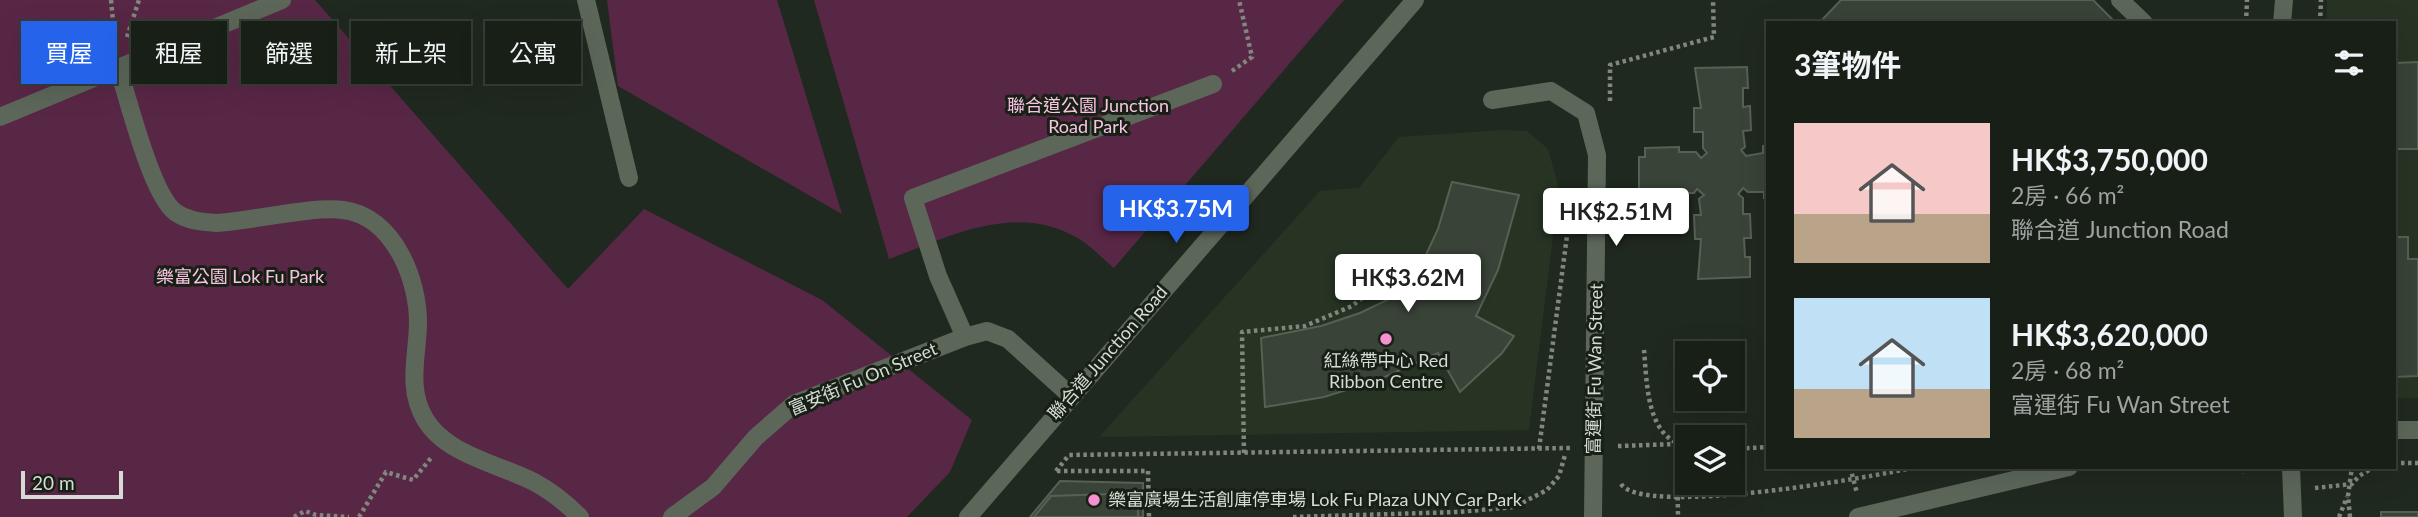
<!DOCTYPE html>
<html lang="zh-TW">
<meta charset="utf-8">
<style>
:root{--surface:#181f17;--page:#252c24;--text:#f1f3f6;--muted:#9fa2a1;--line:#363d36;--accent:#2563eb}
body{margin:0;font-family:Lato,"Noto Sans TC",sans-serif;background:var(--page);color:var(--text);height:100vh;display:flex;flex-direction:column;font-size:26px;white-space:nowrap}
*{box-sizing:border-box;margin:0}
p{font-size:23px;color:var(--muted)}
.icon{flex:none;width:38px;height:38px;fill:none;stroke:currentColor;stroke-width:2;stroke-linecap:round;stroke-linejoin:round}
.map{position:relative;flex:1;overflow:hidden}
.panel{position:absolute;left:1766px;top:21px;width:630px;height:448px;display:flex;flex-direction:column;background:var(--surface);border-radius:0px;box-shadow:0 7px 28px #0002,0 0 0 2px var(--line)}
.panel>*{flex:none}
.guide{position:absolute;left:21px;top:21px;width:665px;height:63px;display:flex;gap:14px}
.controls{position:absolute;left:1675px;top:341px;display:grid;gap:14px}
.controls a{display:grid;place-items:center;width:70px;height:70px;border-radius:0px;background:var(--surface);box-shadow:0 7px 28px #0002,0 0 0 2px var(--line);font-size:35px}
.scale{position:absolute;left:21px;bottom:18px;width:102px;box-sizing:border-box;padding-left:7px;border:4px solid #d6dcd5;border-top:0;font-size:19px;line-height:24px;white-space:nowrap;color:#d6dcd5;-webkit-text-stroke:5px #172015;paint-order:stroke}
.price{position:absolute;translate:-50% -60px;padding:0 16px;border-radius:7px;background:#fff;color:#222;font-size:23px;line-height:46px;filter:drop-shadow(0 2px 4px #0008)}
.price::after{content:'';position:absolute;left:50%;top:42px;width:21px;height:16px;margin-left:-10px;background:inherit;clip-path:polygon(0 0,100% 0,50% 100%)}
.price.on{background:var(--accent);color:#fff}
ul{padding:0;list-style:none}
li{display:flex;align-items:center;gap:21px;height:175px;padding:0 28px}
li span{display:grid;place-items:center;flex:none;width:196px;height:140px;border-radius:0px;color:#555}
li>.icon{margin-inline-start:auto}
span .icon{width:84px;height:84px;fill:#fffc;stroke-width:1}
li b{font-size:30px}
h2{display:flex;justify-content:space-between;align-items:center;height:84px;padding:0 28px;font-size:30px}
.chip{padding:0 24px;border-radius:0px;background:var(--surface);box-shadow:0 7px 28px #0002,0 0 0 2px var(--line);font-size:24px;line-height:63px}
.chip.on{background:var(--accent);color:#fff}
.map>svg:first-child{display:block}
.built{fill:#273424}
.green{fill:#592746}
.building{fill:#394337;stroke:#566154;stroke-width:2}
.lines{fill:none;stroke-linecap:round;stroke-linejoin:round}
.path{stroke:#80877f;stroke-width:4.5;stroke-dasharray:3.5 3.5;stroke-linecap:butt}
.lane{stroke:#5c675a;stroke-width:18}
.street{stroke:#5c675a;stroke-width:18}
.secondary{stroke:#5c675a;stroke-width:18}
.tree{fill:#987e8a}
.poi-dot{fill:#f790ce;stroke:#172015;stroke-width:2.5}
.labels{text-anchor:middle;stroke-width:6;stroke-linejoin:round;paint-order:stroke}
.park-label{font-size:18px;fill:#fac3e2;stroke:#172015}
.street-label{font-size:18px;fill:#d6dcd5;stroke:#172015}
.poi-label{font-size:18px;fill:#d6dcd5;stroke:#172015}
</style>
<div class="map">
<svg width="2418" height="517" viewBox="0 0 2418 517">
<rect width="100%" height="100%" fill="#20291f"/>
<g class="built">
<path d="M 2327,0 L 2418,0 L 2418,398 L 2394,398 L 2394,23 L 2327,23 Z"/>
<path d="M 1504,130 L 1527,131 L 1548,149 L 1559,188 L 1529,430 L 1099,437 L 1320,191 L 1359,188 L 1399,137 Z"/>
</g>
<g class="green">
<path d="M 0,0 L 315,0 L 568,289 L 644,209 L 822,300 L 972,420 L 950,472 L 907,517 L 0,517 Z"/>
<path d="M 607,0 L 777,0 L 842,214 L 618,86 Z"/>
<path d="M 814,0 L 1344,0 L 1114,268 C 1102,258 1090,245 1076,237 C 1015,202 947,237 889,259 Z"/>
</g>
<g class="building">
<path d="M 1841,0 L 2093,0 L 2116,23 L 1819,23 Z"/>
<path d="M 2418,62 L 2418,149 L 2394,149 L 2394,63 Z"/>
<path d="M 1747,67 L 1748,88 L 1743,88 L 1743,107 L 1750,106 L 1751,130 L 1743,131 L 1745,147 L 1741,150 L 1746,156 L 1763,153 L 1763,146 L 1768,146 L 1768,198 L 1764,198 L 1764,192 L 1748,192 L 1743,188 L 1738,194 L 1743,198 L 1743,214 L 1750,214 L 1751,238 L 1744,238 L 1745,257 L 1750,257 L 1750,277 L 1698,279 L 1701,239 L 1695,239 L 1694,215 L 1701,215 L 1699,199 L 1704,195 L 1697,189 L 1694,193 L 1680,193 L 1680,199 L 1646,200 L 1646,191 L 1639,190 L 1639,157 L 1645,157 L 1645,148 L 1679,147 L 1679,152 L 1696,152 L 1701,158 L 1707,153 L 1703,148 L 1703,132 L 1694,132 L 1694,108 L 1701,108 L 1695,68 Z"/>
<path d="M 1452,182 L 1519,195 L 1498,270 L 1476,316 L 1514,336 L 1502,353 L 1460,392 L 1438,353 L 1378,380 L 1324,397 L 1265,407 L 1261,338 L 1321,326 L 1360,313 L 1410,289 L 1438,229 Z"/>
<path d="M 2394,237 L 2408,237 L 2408,259 L 2418,259 L 2418,376 L 2394,377 Z"/>
<path d="M 1060,481 L 1143,483 L 1143,517 L 1030,517 Z"/>
<path d="M 1138,493 L 1138,517 L 1034,517 L 1051,496 Z"/>
<rect x="2381" y="512" width="37" height="5"/>
</g>
<g class="lines">
<g class="path">
<path d="M 111,0 L 115,42"/>
<path d="M 2246,23 L 2247,0"/>
<path d="M 2320,23 L 2321,0"/>
<path d="M 127,37 L 139,0"/>
<path d="M 1232,71 L 1252,57 L 1239,0"/>
<path d="M 1610,101 L 1610,65 L 1714,37 L 1713,0"/>
<path d="M 1644,350 C 1647,382 1646,439 1687,446"/>
<path d="M 1618,446 L 1677,444 L 1678,517"/>
<path d="M 1539,449 L 1568,228"/>
<path d="M 1732,449 L 1768,447"/>
<path d="M 1244,453 L 1242,332 L 1305,326 L 1352,306 L 1397,270"/>
<path d="M 2394,463 L 2418,463"/>
<path d="M 1850,467 L 1857,493"/>
<path d="M 2241,467 L 2242,474"/>
<path d="M 1056,471 L 1069,455 L 1570,448"/>
<path d="M 1057,471 L 1148,471 L 1149,517"/>
<path d="M 1621,484 C 1643,517 1869,478 1916,467"/>
<path d="M 2315,488 L 2352,484 L 2359,476 L 2374,467"/>
<path d="M 294,517 L 305,511 L 316,515 L 349,517"/>
<path d="M 359,517 L 386,472 L 413,480 L 431,458"/>
<path d="M 1293,517 L 1458,512 L 1514,507 L 1547,490 L 1559,476 L 1565,455"/>
<path d="M 2339,517 L 2347,497"/>
<path d="M 2350,517 L 2348,496 L 2352,467"/>
</g>
<g class="lane">
<path d="M 586,0 L 629,178"/>
<path d="M 2120,0 L 2144,23"/>
<path d="M 118,68 C 129,101 151,193 175,212 C 188,221 202,222 216,223 C 252,221 311,206 343,210 C 394,216 419,281 418,325 C 417,358 407,389 425,419 C 446,455 499,464 534,482 C 551,491 566,503 580,517"/>
<path d="M 0,117 L 282,0"/>
<path d="M 965,337 L 938,276 L 913,198 L 1213,84"/>
<path d="M 2394,430 L 2418,430"/>
<path d="M 672,517 L 713,487 L 756,437 L 794,404 L 965,337 L 987,331 L 1008,339 L 1071,396"/>
</g>
<path class="street" d="M 1492,100 L 1551,91 L 1586,113 L 1597,155 L 1593,517"/>
<g class="secondary">
<path d="M 2282,23 L 2284,0"/>
<path d="M 2291,467 L 2293,517"/>
<path d="M 968,517 L 1415,0"/>
<path d="M 1858,517 L 2069,467"/>
</g>
</g>
<circle class="tree" cx="1359" cy="284" r="10"/>
<g class="poi-dot">
<circle cx="1386" cy="339" r="7"/>
<circle cx="1094" cy="500" r="7"/>
</g>
<g class="labels">
<g class="park-label">
<text x="1088" y="112">聯合道公園 Junction<tspan x="1088" dy="21">Road Park</tspan></text>
<text x="240" y="283">樂富公園 Lok Fu Park</text>
</g>
<g class="street-label">
<text transform="translate(1108 353) rotate(-49)" y="6">聯合道 Junction Road</text>
<text transform="translate(1595 369) rotate(-89)" y="6">富運街 Fu Wan Street</text>
<text transform="translate(863 379) rotate(-23)" y="6">富安街 Fu On Street</text>
</g>
<g class="poi-label">
<text x="1386" y="367">紅絲帶中心 Red<tspan x="1386" dy="21">Ribbon Centre</tspan></text>
<text x="1108" y="506" text-anchor="start">樂富廣場生活創庫停車場 Lok Fu Plaza UNY Car Park</text>
</g>
</g>
</svg>
<div class="controls">
<a><svg class="icon" aria-label="locate" viewBox="0 0 24 24"><circle cx="12" cy="12" r="6"/><path d="M12 2v4M12 18v4M2 12h4M18 12h4"/></svg></a>
<a><svg class="icon" aria-label="layers" viewBox="0 0 24 24"><path d="M12 4l9 5-9 5-9-5zM3 14l9 5 9-5"/></svg></a>
</div>
<div class="scale">20 m</div>
<b class="price on" style="left:1176px;top:245px">HK$3.75M</b>
<b class="price" style="left:1616px;top:248px">HK$2.51M</b>
<b class="price" style="left:1408px;top:314px">HK$3.62M</b>
<div class="guide">
<a class="chip on">買屋</a>
<a class="chip">租屋</a>
<a class="chip">篩選</a>
<a class="chip">新上架</a>
<a class="chip">公寓</a>
</div>
<section class="panel">
<h2>3筆物件<svg class="icon" aria-label="filters" viewBox="0 0 24 24"><path d="M4 7h16M4 17h16"/><circle cx="9" cy="7" r="2"/><circle cx="15" cy="17" r="2"/></svg></h2>
<ul>
<li><span style="background:linear-gradient(#f6c9c9 65%,#b9a48a 0)"><svg class="icon" aria-label="home" viewBox="0 0 24 24"><path d="M3 11l9-7 9 7M6 9v11h12V9"/></svg></span><div><b>HK$3,750,000</b><p>2房 · 66 m²</p><p>聯合道 Junction Road</p></div></li>
<li><span style="background:linear-gradient(#bfe0f5 65%,#b9a48a 0)"><svg class="icon" aria-label="home" viewBox="0 0 24 24"><path d="M3 11l9-7 9 7M6 9v11h12V9"/></svg></span><div><b>HK$3,620,000</b><p>2房 · 68 m²</p><p>富運街 Fu Wan Street</p></div></li>
</ul>
</section>
</div>
